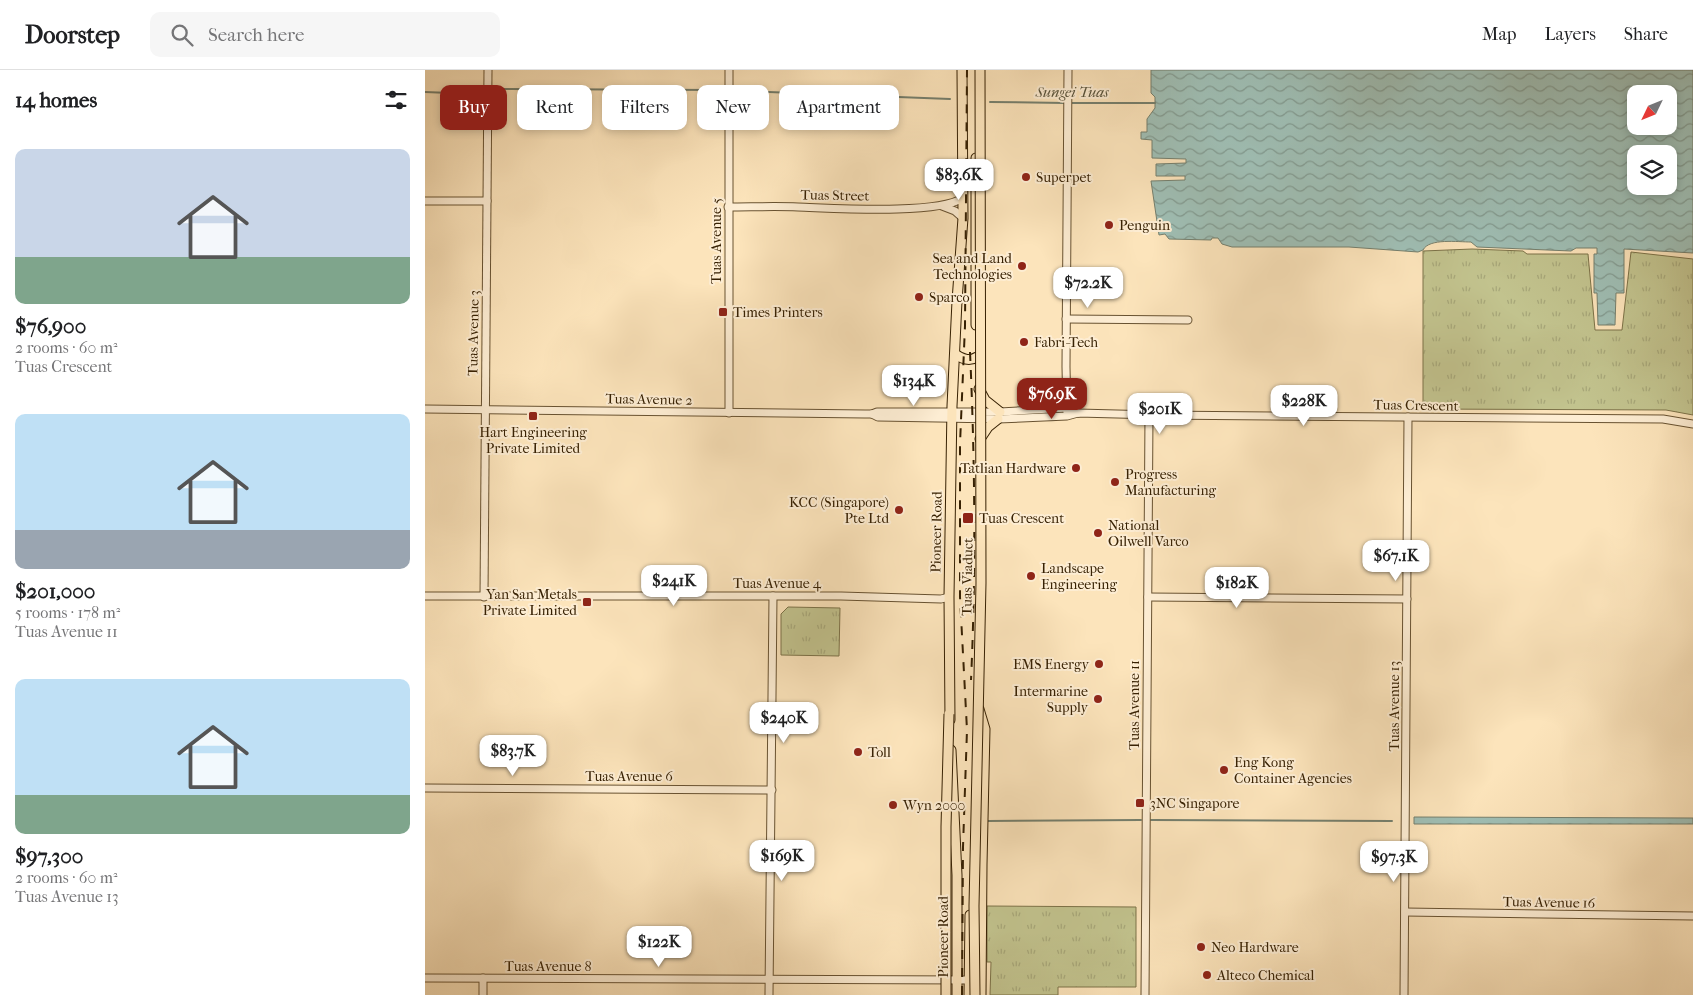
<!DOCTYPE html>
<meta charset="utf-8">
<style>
:root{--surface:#fff;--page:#f6f6f6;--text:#202124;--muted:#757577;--line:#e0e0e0;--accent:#8f2418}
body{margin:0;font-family:"IM FELL French Canon",serif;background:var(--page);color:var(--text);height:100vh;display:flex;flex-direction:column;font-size:19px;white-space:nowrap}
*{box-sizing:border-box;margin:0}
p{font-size:16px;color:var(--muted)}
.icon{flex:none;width:28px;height:28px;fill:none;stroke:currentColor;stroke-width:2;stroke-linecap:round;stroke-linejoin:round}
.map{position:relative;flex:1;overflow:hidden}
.drawer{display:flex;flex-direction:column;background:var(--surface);width:425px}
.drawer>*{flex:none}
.top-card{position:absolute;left:15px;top:15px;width:475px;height:45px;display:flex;gap:10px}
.needle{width:32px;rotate:227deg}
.controls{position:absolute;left:1202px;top:15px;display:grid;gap:10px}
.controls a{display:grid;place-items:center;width:50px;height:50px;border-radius:10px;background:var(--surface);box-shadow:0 2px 8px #0003;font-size:25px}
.price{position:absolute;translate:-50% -42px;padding:0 11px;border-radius:10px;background:#fff;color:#222;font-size:16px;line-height:32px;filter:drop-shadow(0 1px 2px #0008)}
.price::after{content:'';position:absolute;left:50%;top:30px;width:15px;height:11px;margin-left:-8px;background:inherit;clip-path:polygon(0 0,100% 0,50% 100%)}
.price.on{background:var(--accent);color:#fff}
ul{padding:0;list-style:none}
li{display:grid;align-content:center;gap:10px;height:265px;padding:0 15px}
li span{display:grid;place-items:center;height:155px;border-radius:10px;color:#555}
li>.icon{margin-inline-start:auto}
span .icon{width:90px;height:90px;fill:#fffc;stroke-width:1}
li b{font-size:21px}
h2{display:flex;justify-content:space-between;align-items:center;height:60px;padding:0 15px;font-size:21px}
.chip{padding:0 18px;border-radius:10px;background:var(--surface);box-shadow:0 2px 8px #0003;font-size:18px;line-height:45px}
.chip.on{background:var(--accent);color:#fff}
header{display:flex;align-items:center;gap:30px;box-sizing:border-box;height:70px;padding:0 25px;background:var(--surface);border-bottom:1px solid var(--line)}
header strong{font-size:24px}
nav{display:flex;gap:28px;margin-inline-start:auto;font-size:18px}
.search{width:350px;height:45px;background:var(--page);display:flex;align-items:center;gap:12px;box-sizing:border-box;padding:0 18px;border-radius:10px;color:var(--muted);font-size:19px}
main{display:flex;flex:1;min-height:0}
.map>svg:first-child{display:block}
.grass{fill:url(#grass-tufts);stroke:#7c7248}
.water{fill:url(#water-waves);stroke:#757f6d;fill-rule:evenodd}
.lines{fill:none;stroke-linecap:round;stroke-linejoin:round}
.stream{stroke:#757f6d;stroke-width:2}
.minor-casing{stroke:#685231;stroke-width:9}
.major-casing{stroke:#372103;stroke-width:11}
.minor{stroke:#fdedd3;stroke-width:7}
.major{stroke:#fce4bb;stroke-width:9}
.rail{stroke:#372103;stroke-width:2;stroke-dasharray:9 9;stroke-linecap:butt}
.major-bridge-casing{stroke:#372103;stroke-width:11;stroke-linecap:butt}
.major-bridge{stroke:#fce4bb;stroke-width:9}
.poi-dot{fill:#8f2418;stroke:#fdedd3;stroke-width:2}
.labels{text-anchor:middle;stroke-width:4;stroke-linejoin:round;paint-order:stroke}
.poi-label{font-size:14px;fill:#372103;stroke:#fdedd3;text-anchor:start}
.street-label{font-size:14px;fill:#372103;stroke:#fdedd3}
.water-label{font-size:15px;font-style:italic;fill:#565038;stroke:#fdedd3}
</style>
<header>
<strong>Doorstep</strong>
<div class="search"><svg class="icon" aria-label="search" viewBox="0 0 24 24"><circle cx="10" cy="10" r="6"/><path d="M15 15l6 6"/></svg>Search here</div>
<nav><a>Map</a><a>Layers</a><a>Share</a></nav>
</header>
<main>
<section class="drawer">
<h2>14 homes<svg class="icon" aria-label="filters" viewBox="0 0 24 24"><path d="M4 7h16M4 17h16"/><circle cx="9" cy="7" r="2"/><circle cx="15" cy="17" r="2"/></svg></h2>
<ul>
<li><span style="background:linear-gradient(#c9d6e8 70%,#7fa58c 0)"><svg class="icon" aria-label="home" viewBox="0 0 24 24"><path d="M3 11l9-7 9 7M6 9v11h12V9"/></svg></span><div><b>$76,900</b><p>2 rooms · 60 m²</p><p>Tuas Crescent</p></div></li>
<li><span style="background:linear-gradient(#bfe0f5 75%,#9aa5b1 0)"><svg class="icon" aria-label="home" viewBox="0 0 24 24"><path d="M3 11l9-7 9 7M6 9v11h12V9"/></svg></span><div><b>$201,000</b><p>5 rooms · 178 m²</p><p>Tuas Avenue 11</p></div></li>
<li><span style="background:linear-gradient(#bfe0f5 75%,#7fa58c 0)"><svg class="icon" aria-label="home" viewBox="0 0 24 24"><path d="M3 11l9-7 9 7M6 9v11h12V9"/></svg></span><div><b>$97,300</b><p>2 rooms · 60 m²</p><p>Tuas Avenue 13</p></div></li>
</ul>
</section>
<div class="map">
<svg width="1268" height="925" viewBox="0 0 1268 925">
<defs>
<pattern id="grass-tufts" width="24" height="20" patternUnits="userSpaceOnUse" patternTransform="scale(1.25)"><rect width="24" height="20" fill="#c2c38e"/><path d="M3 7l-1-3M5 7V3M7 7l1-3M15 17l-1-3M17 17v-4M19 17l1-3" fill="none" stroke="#a7a779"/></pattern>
<pattern id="water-waves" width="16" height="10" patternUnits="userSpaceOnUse" patternTransform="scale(1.25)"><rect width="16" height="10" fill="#9fbeb4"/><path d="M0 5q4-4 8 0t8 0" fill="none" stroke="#829a90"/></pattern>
</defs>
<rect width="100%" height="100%" fill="#fce4bb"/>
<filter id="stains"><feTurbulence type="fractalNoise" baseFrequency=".004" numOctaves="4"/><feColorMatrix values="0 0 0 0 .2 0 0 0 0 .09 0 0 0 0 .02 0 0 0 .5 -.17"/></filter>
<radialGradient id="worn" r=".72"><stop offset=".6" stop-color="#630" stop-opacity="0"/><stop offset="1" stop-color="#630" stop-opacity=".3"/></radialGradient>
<g class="grass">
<path d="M 1047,179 L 1098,181 L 1102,184 L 1163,184 L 1170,260 L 1197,260 L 1206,182 L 1268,189 L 1268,345 L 1241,340 L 998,339 L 998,181 Z"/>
<path d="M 363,537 L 415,538 L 414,586 L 356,585 L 356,544 Z"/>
<path d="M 562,836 L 711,837 L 711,917 L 633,917 L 633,925 L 565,925 L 566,892 L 562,892 Z"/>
</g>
<g class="water">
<path d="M 726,0 L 1268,0 L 1268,183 L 1199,179 L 1199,223 L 1191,223 L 1190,255 L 1173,255 L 1172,223 L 1169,223 L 1169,184 L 1172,184 L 1172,178 L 1151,178 L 1146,181 L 1052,177 L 1046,172 C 1033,172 1004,168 998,180 L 993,182 L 924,177 L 807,177 L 797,174 L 793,168 L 787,168 L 786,170 L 744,169 L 740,164 L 734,165 L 726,111 L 760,110 L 760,106 L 731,106 L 731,94 L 761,93 L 761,89 L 727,88 L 727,70 L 716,69 L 716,62 L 722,62 L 722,49 L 730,38 L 730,27 L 726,23 ZM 1211,24 L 1244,24 L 1244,56 L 1211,56 ZM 1211,84 L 1244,84 L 1244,116 L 1211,116 Z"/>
<path d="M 989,747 L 1268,748 L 1268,754 L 989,754 Z"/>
</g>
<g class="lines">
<g class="stream">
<path d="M 71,19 L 291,20"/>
<path d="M 316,21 L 525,29"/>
<path d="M 0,22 L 25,23 L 55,20"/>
<path d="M 565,32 L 640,33"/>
<path d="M 644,33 L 730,33"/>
<path d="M 726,750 L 967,751"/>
<path d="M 563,751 L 716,750"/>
</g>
<defs>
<g id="minor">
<path d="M 0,131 L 62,131"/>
<path d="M 517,136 L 530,141 L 538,148"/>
<path d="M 303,137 C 326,137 350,136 373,137 C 408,138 512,145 538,128"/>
<path d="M 641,249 L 763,250"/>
<path d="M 0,339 L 440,344 L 447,344 L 452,342 L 575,342 L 642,338 L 653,343"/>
<path d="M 304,343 L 304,0"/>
<path d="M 642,343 L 641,297 L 643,0"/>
<path d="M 447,344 L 453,347 L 573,349 L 642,346 L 653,343 L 731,345 L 1238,349 L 1268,354"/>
<path d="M 0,526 L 416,526 L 516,529 L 524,527"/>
<path d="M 59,527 L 63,0"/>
<path d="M 723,527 L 982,529"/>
<path d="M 0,718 L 347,720"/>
<path d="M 980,842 L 1268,846"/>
<path d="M 0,908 L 544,910"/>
<path d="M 58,925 L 58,908"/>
<path d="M 344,925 L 348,526"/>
<path d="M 720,925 L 724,345"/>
<path d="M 979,925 L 983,347"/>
</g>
<g id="major">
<path d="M 551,88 L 551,255"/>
<path d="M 530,284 C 537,289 544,292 552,287"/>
<path d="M 554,319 L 560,330 L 575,342"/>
<path d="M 555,369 L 563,357 L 573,349"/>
<path d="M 554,639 L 560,659 L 557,795 L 556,925"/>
<path d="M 525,650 L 524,527 L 527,336 L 532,231 L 538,148 L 537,0"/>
<path d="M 526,680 L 532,805 L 532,925"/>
<path d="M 544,925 L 545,845"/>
</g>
</defs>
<use href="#minor" class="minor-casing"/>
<use href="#major" class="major-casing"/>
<use href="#minor" class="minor"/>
<use href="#major" class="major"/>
<g class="rail">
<path d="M 545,282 C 550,392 551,501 546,610"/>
<path d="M 537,925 L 538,777 L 542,660 L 535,527 L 535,374 L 540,256 L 542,0"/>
</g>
<defs>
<g id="major-bridge">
<path d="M 521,925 L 521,757 L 524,644"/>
<path d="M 550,925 L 549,836 L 556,513 L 555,0"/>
</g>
</defs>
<use href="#major-bridge" class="major-bridge-casing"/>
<use href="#major-bridge" class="major-bridge"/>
</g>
<g class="poi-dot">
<circle cx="601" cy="107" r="5"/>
<circle cx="684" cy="155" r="5"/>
<circle cx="597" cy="196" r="5"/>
<circle cx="494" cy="227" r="5"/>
<rect x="293" y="237" width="10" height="10" rx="2.5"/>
<circle cx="599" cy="272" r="5"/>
<rect x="103" y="341" width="10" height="10" rx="2.5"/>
<circle cx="651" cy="398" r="5"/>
<circle cx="690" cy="412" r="5"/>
<circle cx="474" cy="440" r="5"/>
<rect x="537" y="442" width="12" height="12" rx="2.5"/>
<circle cx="673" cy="463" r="5"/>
<circle cx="606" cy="506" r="5"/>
<rect x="157" y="527" width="10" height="10" rx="2.5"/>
<circle cx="674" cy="594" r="5"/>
<circle cx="673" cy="629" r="5"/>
<circle cx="433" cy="682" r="5"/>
<circle cx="799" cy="700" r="5"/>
<rect x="710" y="728" width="10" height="10" rx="2.5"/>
<circle cx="468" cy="735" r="5"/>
<circle cx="776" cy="877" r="5"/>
<circle cx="782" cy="905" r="5"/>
</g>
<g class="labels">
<g class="poi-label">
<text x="611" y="112">Superpet</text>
<text x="694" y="160">Penguin</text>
<text x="587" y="193" text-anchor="end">Sea and Land<tspan x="587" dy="16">Technologies</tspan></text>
<text x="504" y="232">Sparco</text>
<text x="308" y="247">Times Printers</text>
<text x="609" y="277">Fabri-Tech</text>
<text x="108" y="367" text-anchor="middle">Hart Engineering<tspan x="108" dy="16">Private Limited</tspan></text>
<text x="641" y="403" text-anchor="end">Tatlian Hardware</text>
<text x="700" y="409">Progress<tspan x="700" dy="16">Manufacturing</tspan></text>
<text x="464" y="437" text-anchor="end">KCC (Singapore)<tspan x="464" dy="16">Pte Ltd</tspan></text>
<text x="554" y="453">Tuas Crescent</text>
<text x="683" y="460">National<tspan x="683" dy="16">Oilwell Varco</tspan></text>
<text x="616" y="503">Landscape<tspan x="616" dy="16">Engineering</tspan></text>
<text x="152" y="529" text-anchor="end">Yan San Metals<tspan x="152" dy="16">Private Limited</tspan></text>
<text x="664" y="599" text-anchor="end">EMS Energy</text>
<text x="663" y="626" text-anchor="end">Intermarine<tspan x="663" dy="16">Supply</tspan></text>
<text x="443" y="687">Toll</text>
<text x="809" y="697">Eng Kong<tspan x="809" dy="16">Container Agencies</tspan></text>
<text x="725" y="738">3NC Singapore</text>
<text x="478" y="740">Wyn 2000</text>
<text x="786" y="882">Neo Hardware</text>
<text x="792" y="910">Alteco Chemical</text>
</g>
<g class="street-label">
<text transform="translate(410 125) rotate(1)" y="5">Tuas Street</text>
<text transform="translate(291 171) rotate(-90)" y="5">Tuas Avenue 5</text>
<text transform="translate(48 263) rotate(-89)" y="5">Tuas Avenue 3</text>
<text transform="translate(224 329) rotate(1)" y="5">Tuas Avenue 2</text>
<text transform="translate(991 335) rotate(1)" y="5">Tuas Crescent</text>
<text transform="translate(511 462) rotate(-89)" y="5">Pioneer Road</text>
<text transform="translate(542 507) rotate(-89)" y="5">Tuas Viaduct</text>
<text x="352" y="518">Tuas Avenue 4</text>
<text transform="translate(709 635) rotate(-90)" y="5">Tuas Avenue 11</text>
<text transform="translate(969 636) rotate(-90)" y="5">Tuas Avenue 13</text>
<text x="204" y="711">Tuas Avenue 6</text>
<text transform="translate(1124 832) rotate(1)" y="5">Tuas Avenue 16</text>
<text transform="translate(518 867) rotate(-90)" y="5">Pioneer Road</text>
<text x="123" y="901">Tuas Avenue 8</text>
</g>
<g class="water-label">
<text x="647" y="27">Sungei Tuas</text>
</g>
</g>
<rect width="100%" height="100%" filter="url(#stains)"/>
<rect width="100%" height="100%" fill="url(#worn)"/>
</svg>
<div class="controls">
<a><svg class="needle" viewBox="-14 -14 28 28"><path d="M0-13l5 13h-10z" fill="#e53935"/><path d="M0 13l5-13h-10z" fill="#757577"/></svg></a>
<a><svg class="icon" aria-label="layers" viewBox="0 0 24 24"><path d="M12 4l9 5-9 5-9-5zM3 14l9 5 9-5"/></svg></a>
</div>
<b class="price" style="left:534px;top:131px">$83.6K</b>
<b class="price" style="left:663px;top:239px">$72.2K</b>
<b class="price" style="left:489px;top:337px">$134K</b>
<b class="price on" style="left:627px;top:350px">$76.9K</b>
<b class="price" style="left:879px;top:357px">$228K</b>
<b class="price" style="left:735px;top:365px">$201K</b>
<b class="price" style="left:971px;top:512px">$67.1K</b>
<b class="price" style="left:249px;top:537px">$241K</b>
<b class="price" style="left:812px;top:539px">$182K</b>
<b class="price" style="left:359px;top:674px">$240K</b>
<b class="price" style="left:88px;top:707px">$83.7K</b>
<b class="price" style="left:357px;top:812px">$169K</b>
<b class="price" style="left:969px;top:813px">$97.3K</b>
<b class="price" style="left:234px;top:898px">$122K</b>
<div class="top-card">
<a class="chip on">Buy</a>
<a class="chip">Rent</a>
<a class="chip">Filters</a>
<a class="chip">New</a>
<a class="chip">Apartment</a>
</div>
</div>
</main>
